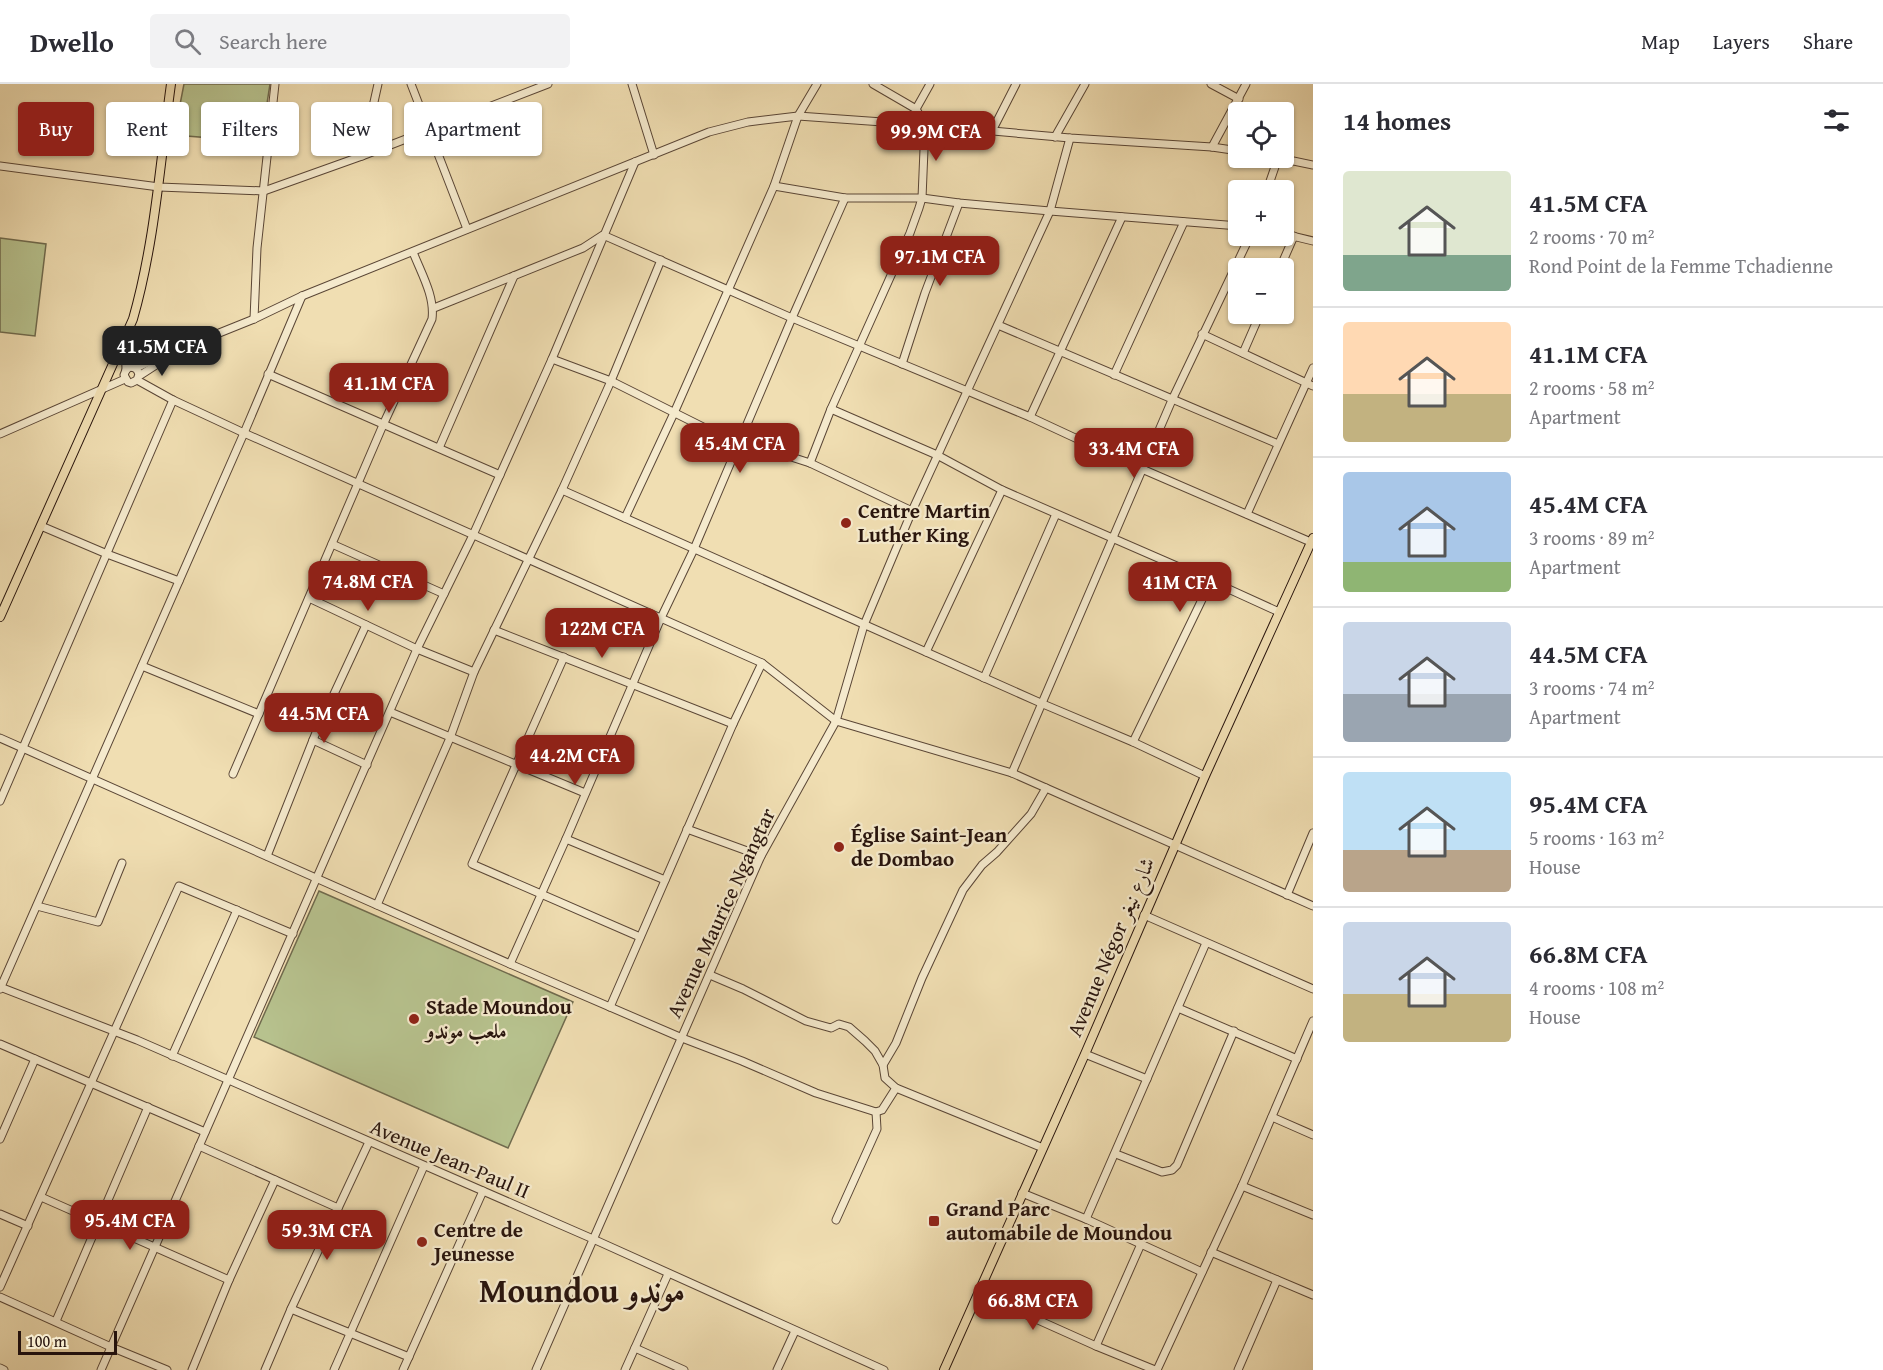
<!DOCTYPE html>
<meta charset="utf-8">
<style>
:root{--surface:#fff;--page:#f2f2f3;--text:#2b2b33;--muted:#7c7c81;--line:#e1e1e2;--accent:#8f2418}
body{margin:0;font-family:"Gentium Book Plus",Amiri,serif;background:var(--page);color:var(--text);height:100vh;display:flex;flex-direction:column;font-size:22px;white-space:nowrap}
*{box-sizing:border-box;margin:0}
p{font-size:20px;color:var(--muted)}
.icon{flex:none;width:33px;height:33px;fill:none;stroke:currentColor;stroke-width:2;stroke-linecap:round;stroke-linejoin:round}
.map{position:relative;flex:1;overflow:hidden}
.side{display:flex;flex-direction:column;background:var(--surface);width:570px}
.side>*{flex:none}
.banner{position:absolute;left:18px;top:18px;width:570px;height:54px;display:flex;gap:12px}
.tools{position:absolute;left:1228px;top:18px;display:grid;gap:12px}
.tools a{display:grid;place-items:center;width:66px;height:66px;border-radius:6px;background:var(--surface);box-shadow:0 2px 4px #0004;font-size:30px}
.scale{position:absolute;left:18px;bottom:15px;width:99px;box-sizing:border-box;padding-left:6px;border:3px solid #28140d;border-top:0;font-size:16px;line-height:21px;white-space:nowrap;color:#28140d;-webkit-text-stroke:4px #f5eacd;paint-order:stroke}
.price{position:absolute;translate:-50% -51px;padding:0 14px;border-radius:12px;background:var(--accent);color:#fff;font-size:20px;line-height:39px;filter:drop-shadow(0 2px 3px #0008)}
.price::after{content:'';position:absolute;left:50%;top:36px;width:18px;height:14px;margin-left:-9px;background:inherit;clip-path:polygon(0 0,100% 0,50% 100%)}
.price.on{background:#222;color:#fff}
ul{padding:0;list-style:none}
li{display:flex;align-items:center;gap:18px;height:150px;padding:0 30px}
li+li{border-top:2px solid var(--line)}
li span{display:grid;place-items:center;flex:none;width:168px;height:120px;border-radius:6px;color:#555}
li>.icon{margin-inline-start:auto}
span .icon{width:72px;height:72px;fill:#fffc;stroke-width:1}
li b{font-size:26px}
h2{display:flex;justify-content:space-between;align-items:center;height:72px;padding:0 30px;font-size:26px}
.pill{padding:0 21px;border-radius:6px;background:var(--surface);box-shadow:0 2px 4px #0004;font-size:21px;line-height:54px}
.pill.on{background:var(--accent);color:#fff}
header{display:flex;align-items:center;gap:36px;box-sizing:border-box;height:84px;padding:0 30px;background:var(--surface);border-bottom:2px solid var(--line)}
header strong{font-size:28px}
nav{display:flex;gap:33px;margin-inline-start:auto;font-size:21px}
.search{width:420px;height:54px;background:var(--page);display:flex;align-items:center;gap:15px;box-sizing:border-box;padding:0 21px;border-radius:6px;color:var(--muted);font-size:22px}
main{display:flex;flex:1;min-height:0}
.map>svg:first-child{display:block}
.green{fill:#b7c28e;stroke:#706b4e;stroke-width:1.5}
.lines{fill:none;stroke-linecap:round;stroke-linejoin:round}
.minor-casing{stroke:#5a4636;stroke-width:9}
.major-casing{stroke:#28140d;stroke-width:10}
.minor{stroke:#f5eacd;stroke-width:7}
.major{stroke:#f0deb2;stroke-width:8}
.poi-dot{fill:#8f2418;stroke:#f5eacd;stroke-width:2}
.labels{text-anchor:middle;stroke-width:4.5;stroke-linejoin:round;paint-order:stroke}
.poi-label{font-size:21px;font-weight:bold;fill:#28140d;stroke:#f5eacd;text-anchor:start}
.street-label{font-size:21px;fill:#28140d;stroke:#f5eacd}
.town-label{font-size:33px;font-weight:bold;fill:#28140d;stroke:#f5eacd}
</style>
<header>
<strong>Dwello</strong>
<div class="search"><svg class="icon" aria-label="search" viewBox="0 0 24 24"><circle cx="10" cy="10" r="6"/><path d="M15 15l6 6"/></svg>Search here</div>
<nav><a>Map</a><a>Layers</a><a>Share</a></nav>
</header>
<main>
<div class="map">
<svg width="1313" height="1286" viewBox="0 0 1313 1286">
<rect width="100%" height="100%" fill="#f0deb2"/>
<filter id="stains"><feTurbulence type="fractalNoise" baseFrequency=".00333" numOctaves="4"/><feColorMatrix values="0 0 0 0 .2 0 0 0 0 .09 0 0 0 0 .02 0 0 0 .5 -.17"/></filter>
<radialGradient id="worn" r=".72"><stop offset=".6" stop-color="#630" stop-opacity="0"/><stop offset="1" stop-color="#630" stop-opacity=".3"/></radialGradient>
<g class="green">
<path d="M 184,0 L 270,0 L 261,58 L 174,51 Z"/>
<path d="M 0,154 L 46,160 L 35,252 L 0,248 Z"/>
<path d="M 319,807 L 573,918 L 508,1064 L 254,953 Z"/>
</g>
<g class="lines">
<defs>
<g id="minor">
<path d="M 411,0 L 467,145"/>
<path d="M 632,0 L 654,71"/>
<path d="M 1211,0 L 1239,15"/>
<path d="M 916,25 L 930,0"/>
<path d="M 992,47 L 1016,0"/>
<path d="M 1055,53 L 1085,0"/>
<path d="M 1212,63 L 1246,0"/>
<path d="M 362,72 L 378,0"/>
<path d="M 1279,74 L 1313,81"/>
<path d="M 0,82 L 159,103 L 264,107 L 362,72 L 548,0"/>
<path d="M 774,102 L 845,114 L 922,114 L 959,119 L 1050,127 L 1239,142"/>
<path d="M 1267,106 L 1278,74"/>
<path d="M 1284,150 L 1313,157"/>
<path d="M 1280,184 L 1294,152"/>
<path d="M 434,224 L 583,164 L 603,151 L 792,234 L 1030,333 L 1142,385 L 1313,459"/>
<path d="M 254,235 L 257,164 L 275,0"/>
<path d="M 998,241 L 1278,360"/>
<path d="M 1202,250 L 1313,302"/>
<path d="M 125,254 L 126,286"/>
<path d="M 127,263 L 134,284"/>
<path d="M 1243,269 L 1260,230"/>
<path d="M 552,275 L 611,297 L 711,347 L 810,379 L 912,427"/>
<path d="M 902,280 L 925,209 L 959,119"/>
<path d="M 136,284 L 139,290 L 137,296 L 131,299 L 128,298 L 124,291 L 126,286 L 130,283 L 136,284 L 157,274 L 254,235 L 302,212 L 709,48 L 748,38 L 798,32 L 925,41 L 1070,54 L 1212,63 L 1239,67"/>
<path d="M 268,290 L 500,391"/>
<path d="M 1114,291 L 1184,138"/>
<path d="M 139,292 L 159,279 L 162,273"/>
<path d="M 137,296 L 173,316 L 244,349 L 762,579 L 836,637 L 1012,689 L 1313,822"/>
<path d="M 831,325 L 937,371 L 1002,406 L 1211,497"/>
<path d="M 1030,333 L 1122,133"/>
<path d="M 0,350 L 125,295"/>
<path d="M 439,364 L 514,192"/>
<path d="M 810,379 L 831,325 L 910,149 L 919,124 L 922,114 L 925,41 L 916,25 L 873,0"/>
<path d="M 562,406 L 1043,620 L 1133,658 L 1205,692"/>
<path d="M 1247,430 L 1313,284"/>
<path d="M 625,434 L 674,329 L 774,102 L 798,32 L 817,0"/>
<path d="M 41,442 L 107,470 L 179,497"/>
<path d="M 332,460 L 444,510"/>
<path d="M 309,514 L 417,565 L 474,588"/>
<path d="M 494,546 L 733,640"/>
<path d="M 926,568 L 1002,406"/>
<path d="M 564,573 L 472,780 L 640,853"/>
<path d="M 142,582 L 259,630"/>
<path d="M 984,594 L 1056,430"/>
<path d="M 390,628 L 585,709"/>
<path d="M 0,654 L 510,880 L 682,954 L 742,977 L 816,1009 L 876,1028 L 882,1026 L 896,1004"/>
<path d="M 313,656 L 367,681"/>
<path d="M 1133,658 L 1211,497 L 1279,528"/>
<path d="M 1012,689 L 1172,316 L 1250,152"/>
<path d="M 233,690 L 383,341 L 432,235 C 435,212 421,189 413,168"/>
<path d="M 0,717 L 173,316"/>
<path d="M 687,745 L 761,772"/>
<path d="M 566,755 L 665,796"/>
<path d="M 267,772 L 315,651 L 366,541"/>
<path d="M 1287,811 L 1313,749"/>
<path d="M 377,821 L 450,654 L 474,588 L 562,406 L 611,297 L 661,176"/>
<path d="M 37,822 L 98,838 L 122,779"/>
<path d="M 1144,831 L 1313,905"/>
<path d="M 510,880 L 566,755 L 661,534 L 694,465 L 792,234 L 845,114"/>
<path d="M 710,891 L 743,905 L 806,937 L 831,944 L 839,940 L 849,943 L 865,957 L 875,967 L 883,981 L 885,994 L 896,1004 L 1043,1064"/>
<path d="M 0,903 L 137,956 L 593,1155 L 884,1286"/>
<path d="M 0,905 L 244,349 L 302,212"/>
<path d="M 610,923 L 733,640 L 762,579"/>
<path d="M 1178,924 L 1297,975"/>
<path d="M 0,960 L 205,1048"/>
<path d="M 1085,970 L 1147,995"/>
<path d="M 172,972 L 237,826"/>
<path d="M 883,981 L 896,959 L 922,894 L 963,806 L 982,781 L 997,768 L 1031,730 L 1046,704"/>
<path d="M 1272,1033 L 1313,1051"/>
<path d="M 0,1055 L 35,975"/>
<path d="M 199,1062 L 338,1124"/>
<path d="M 1116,1070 L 1162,1088 L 1172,1086 L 1177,1081 L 1234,947"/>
<path d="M 1242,1102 L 1313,1131"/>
<path d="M 1022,1109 L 1086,1135 L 1202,1188"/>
<path d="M 41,1113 L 229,1196"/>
<path d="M 0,1130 L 28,1142"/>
<path d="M 1086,1135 L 1206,859"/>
<path d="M 836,1136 L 877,1045 L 876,1028"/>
<path d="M 1211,1168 L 1313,1211"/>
<path d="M 0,1203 L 179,802 L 293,850"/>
<path d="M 980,1210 L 1096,1262 L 1155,1286"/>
<path d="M 0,1213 L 111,1263 L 167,1286"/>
<path d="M 291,1225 L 409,1273"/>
<path d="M 56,1237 L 148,1023"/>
<path d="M 1096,1262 L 1141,1160"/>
<path d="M 635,1264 L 684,1286"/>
<path d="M 0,1284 L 4,1286"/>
<path d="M 101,1286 L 417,565 L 473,451 L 552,275 L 635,78"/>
<path d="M 192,1286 L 229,1196 L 275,1096"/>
<path d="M 265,1286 L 291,1225 L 369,1058"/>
<path d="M 334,1286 L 424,1082"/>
<path d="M 403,1286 L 483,1107"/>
<path d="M 536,1286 L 761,772 L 836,637 L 864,541 L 912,427 L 1050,127 L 1070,54"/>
<path d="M 625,1286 L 668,1190"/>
<path d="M 777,1286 L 795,1247"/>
<path d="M 1157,1286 L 1242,1102 L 1313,937"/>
<path d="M 1238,1286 L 1277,1196"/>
</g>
<g id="major">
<path d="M 0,533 L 133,235 C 155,158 160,79 171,0"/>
<path d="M 944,1286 L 1085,970 L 1205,692 L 1313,454"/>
</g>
</defs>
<use href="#minor" class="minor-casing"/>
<use href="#major" class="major-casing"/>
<use href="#minor" class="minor"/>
<use href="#major" class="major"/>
</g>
<g class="poi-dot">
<circle cx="846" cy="439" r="6"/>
<circle cx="839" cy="763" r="6"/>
<circle cx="414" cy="935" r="6"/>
<rect x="928" y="1131" width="12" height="12" rx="3"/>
<circle cx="422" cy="1158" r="6"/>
</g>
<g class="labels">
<g class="poi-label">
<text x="858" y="434">Centre Martin<tspan x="858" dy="24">Luther King</tspan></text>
<text x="851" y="758">Église Saint-Jean<tspan x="851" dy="24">de Dombao</tspan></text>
<text x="426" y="930">Stade Moundou<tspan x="426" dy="24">ملعب موندو</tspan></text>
<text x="946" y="1132">Grand Parc<tspan x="946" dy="24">automabile de Moundou</tspan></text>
<text x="434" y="1153">Centre de<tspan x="434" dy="24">Jeunesse</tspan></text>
</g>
<g class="street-label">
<text transform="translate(721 829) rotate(-65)" y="7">Avenue Maurice Ngangtar</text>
<text transform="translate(1111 863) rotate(-67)" y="7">Avenue Négor شارع نيغر</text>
<text transform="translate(450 1075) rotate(23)" y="7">Avenue Jean-Paul II</text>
</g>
<g class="town-label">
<text x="582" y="1218">Moundou موندو</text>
</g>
</g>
<rect width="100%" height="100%" filter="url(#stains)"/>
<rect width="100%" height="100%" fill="url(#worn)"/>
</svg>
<div class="tools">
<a><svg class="icon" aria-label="locate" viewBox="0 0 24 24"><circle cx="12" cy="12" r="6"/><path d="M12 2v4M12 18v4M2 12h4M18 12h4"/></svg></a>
<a>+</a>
<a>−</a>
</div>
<div class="scale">100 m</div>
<b class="price" style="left:936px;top:78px">99.9M CFA</b>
<b class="price" style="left:940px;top:203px">97.1M CFA</b>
<b class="price on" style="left:162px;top:293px">41.5M CFA</b>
<b class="price" style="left:389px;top:330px">41.1M CFA</b>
<b class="price" style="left:740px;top:390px">45.4M CFA</b>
<b class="price" style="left:1134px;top:395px">33.4M CFA</b>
<b class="price" style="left:368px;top:528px">74.8M CFA</b>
<b class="price" style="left:1180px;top:529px">41M CFA</b>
<b class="price" style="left:602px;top:575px">122M CFA</b>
<b class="price" style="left:324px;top:660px">44.5M CFA</b>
<b class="price" style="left:575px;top:702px">44.2M CFA</b>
<b class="price" style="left:130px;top:1167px">95.4M CFA</b>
<b class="price" style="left:327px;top:1177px">59.3M CFA</b>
<b class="price" style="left:1033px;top:1247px">66.8M CFA</b>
<div class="banner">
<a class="pill on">Buy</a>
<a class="pill">Rent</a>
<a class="pill">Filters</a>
<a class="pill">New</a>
<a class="pill">Apartment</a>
</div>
</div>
<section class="side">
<h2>14 homes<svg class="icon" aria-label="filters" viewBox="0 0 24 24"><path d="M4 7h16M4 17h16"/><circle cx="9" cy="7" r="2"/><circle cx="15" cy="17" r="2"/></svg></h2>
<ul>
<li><span style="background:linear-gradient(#dfe7d0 70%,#7fa58c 0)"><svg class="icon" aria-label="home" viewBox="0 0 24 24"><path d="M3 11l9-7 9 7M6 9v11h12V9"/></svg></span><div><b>41.5M CFA</b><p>2 rooms · 70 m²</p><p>Rond Point de la Femme Tchadienne</p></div></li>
<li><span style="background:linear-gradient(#ffd9b3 60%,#c2b280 0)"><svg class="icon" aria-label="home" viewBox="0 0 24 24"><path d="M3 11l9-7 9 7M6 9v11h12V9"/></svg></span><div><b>41.1M CFA</b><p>2 rooms · 58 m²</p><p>Apartment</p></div></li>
<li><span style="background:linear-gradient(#a9c7e8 75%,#8fb573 0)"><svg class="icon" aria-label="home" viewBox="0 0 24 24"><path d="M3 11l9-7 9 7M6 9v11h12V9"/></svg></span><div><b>45.4M CFA</b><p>3 rooms · 89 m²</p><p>Apartment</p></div></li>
<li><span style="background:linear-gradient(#c9d6e8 60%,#9aa5b1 0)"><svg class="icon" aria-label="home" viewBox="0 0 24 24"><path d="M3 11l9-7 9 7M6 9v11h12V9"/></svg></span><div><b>44.5M CFA</b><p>3 rooms · 74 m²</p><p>Apartment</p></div></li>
<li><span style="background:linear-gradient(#bfe0f5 65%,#b9a48a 0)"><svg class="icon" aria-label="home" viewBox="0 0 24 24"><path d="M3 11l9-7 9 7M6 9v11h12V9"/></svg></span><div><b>95.4M CFA</b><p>5 rooms · 163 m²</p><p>House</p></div></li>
<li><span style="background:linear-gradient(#c9d6e8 60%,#c2b280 0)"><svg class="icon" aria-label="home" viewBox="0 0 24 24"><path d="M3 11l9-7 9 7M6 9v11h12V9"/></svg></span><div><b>66.8M CFA</b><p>4 rooms · 108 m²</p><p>House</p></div></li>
</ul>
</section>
</main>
